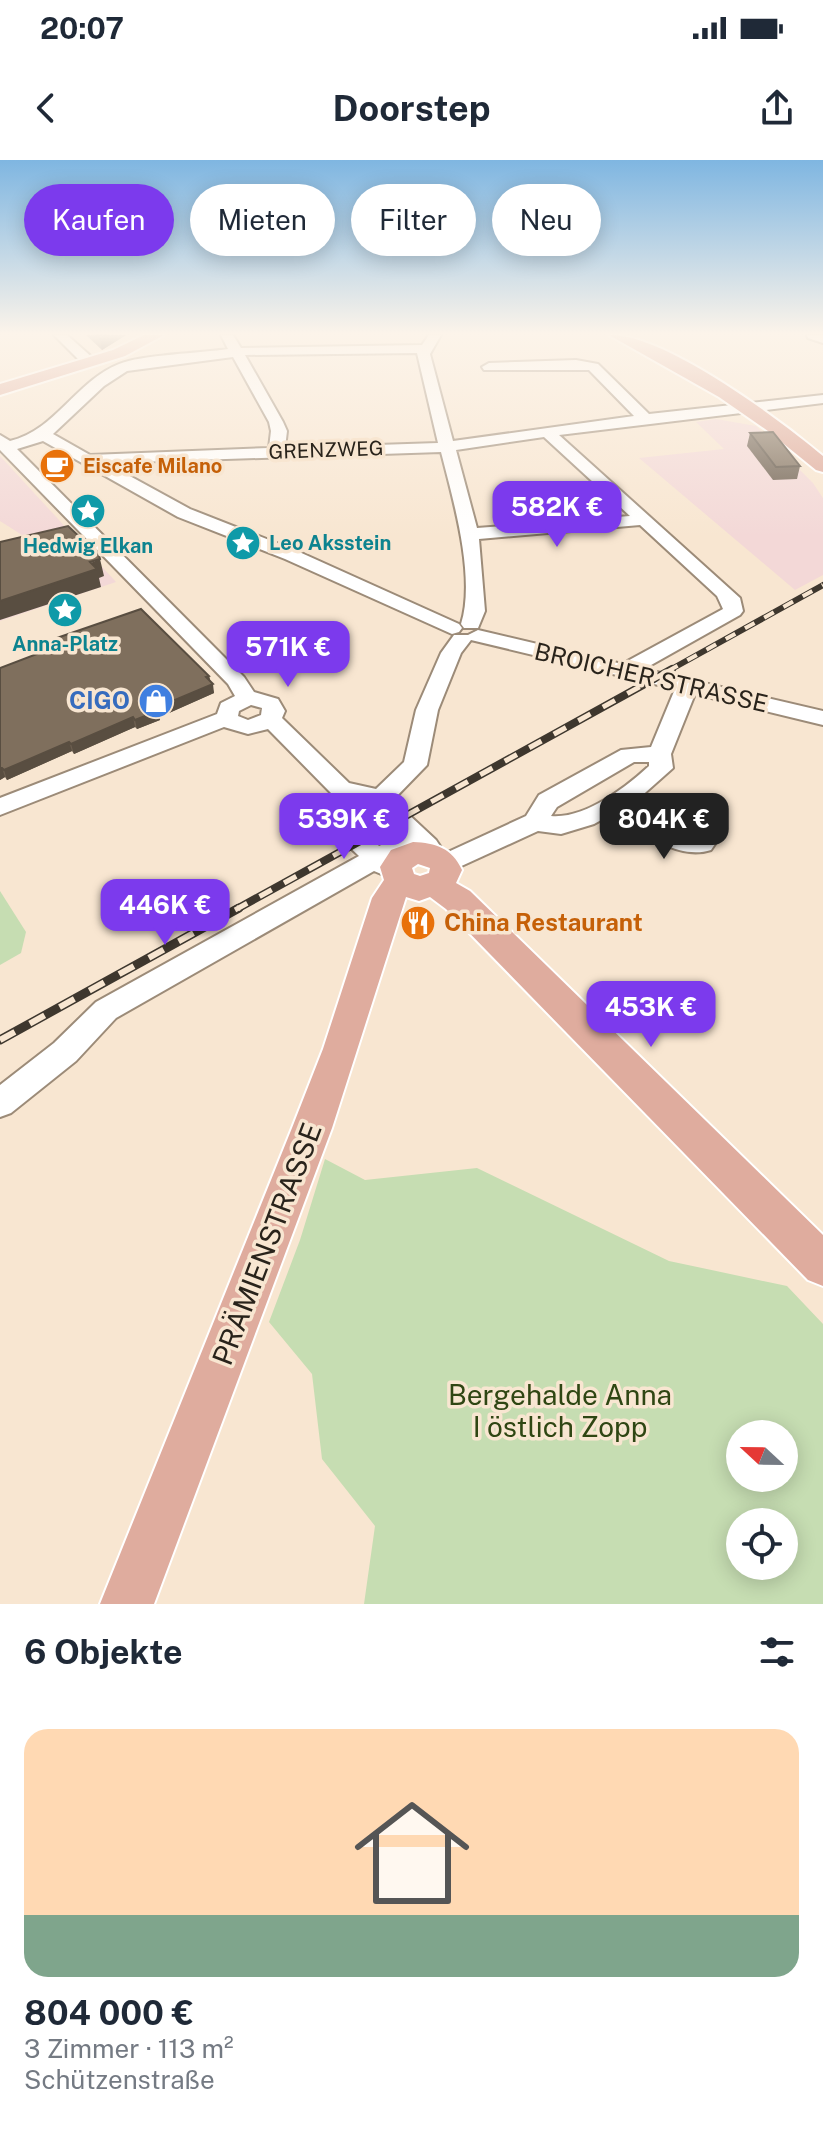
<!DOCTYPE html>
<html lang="de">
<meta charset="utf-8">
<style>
:root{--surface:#fff;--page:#f6f6f7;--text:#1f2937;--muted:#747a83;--line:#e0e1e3;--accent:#7c3aed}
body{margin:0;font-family:"Public Sans",sans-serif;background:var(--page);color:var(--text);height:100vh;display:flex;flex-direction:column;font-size:30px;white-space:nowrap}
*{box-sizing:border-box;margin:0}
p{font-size:26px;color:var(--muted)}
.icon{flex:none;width:44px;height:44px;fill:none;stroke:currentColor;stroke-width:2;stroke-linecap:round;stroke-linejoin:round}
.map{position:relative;height:1444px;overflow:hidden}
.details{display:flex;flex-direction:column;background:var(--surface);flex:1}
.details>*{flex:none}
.hud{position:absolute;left:24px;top:24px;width:776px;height:72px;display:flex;gap:16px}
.needle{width:52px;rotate:292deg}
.buttons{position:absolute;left:726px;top:1260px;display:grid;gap:16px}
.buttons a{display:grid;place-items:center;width:72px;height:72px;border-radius:50%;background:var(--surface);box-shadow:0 4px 20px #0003;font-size:40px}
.price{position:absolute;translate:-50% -68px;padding:0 18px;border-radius:16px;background:var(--accent);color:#fff;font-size:26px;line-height:52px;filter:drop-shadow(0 2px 4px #0008)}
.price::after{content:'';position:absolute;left:50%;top:48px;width:24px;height:18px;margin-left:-12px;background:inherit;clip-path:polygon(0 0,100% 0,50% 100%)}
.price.on{background:#222;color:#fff}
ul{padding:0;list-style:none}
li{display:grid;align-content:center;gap:16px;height:424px;padding:0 24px}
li+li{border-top:2px solid var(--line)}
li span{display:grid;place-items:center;height:248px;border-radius:24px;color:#555}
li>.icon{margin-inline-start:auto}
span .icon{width:144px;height:144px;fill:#fffc;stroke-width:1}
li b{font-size:34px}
h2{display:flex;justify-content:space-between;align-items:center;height:96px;padding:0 24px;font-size:34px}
.tag{padding:0 28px;border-radius:36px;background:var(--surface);box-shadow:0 4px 20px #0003;font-size:28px;line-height:72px}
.tag.on{background:var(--accent);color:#fff}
.status{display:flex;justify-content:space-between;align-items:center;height:56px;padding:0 40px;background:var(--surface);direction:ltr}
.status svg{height:22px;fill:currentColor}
header{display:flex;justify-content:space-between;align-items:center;height:104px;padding:0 24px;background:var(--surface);font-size:36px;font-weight:700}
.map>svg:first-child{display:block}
.commercial{fill:#f3d8d7}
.green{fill:#c6ddb2;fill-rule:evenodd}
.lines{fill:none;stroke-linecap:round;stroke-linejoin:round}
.minor-tunnel{stroke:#cfbfad;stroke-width:24;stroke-dasharray:24 12;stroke-linecap:butt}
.minor-casing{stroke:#9c8b78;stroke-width:4}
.major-casing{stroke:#fff;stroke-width:4}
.minor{fill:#fff;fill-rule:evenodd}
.major{fill:#dfac9e;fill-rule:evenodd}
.rail-far2-casing{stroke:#3e372e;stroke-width:6}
.rail-far1-casing{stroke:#3e372e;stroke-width:8}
.rail-casing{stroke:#3e372e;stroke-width:9}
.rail-far2{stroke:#f8e6d1;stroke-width:4;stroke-dasharray:11;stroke-linecap:butt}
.rail-far1{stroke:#f8e6d1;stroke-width:5;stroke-dasharray:14;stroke-linecap:butt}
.rail{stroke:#f8e6d1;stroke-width:6;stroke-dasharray:17;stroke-linecap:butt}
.wall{fill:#6d5f50}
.shaded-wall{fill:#594e41}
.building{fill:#7f6f5d;stroke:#594e41;stroke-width:2}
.labels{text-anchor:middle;stroke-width:7;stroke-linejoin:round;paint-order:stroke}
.far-street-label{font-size:20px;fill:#29231b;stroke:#f8e6d1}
.far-food-label{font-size:20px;font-weight:bold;fill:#c56008;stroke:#f8e6d1;text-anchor:start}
.far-culture-label{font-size:20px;font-weight:bold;fill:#0d838f;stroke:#f8e6d1}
.street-label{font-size:24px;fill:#29231b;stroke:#f8e6d1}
.shop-label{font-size:24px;font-weight:bold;fill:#366cbe;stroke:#f8e6d1;text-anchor:end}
.food-label{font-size:24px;font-weight:bold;fill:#c56008;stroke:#f8e6d1;text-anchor:start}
.near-street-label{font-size:28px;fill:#29231b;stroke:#f8e6d1}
.near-park-label{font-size:28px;fill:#2f4613;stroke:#f8e6d1}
</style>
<div class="status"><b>20:07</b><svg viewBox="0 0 49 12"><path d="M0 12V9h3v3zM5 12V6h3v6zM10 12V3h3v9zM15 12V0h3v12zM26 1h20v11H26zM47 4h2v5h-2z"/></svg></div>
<header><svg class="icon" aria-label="back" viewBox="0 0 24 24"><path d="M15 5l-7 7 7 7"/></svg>Doorstep<svg class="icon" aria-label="share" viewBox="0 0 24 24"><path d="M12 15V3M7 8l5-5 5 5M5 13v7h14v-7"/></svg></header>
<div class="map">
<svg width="823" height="1444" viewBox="0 0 823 1444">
<rect width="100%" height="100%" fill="#f8e6d1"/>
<g class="commercial">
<path d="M 716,259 L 756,266 L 813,323 L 823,338 L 823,415 L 795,430 L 639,298 L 724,289 L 696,262 Z"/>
<path d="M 0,296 L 116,422 L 0,461 L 0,399 L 41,387 L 0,361 Z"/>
</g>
<g class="green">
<path d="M 0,731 L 26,772 L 21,793 L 0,805 Z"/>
<path d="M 325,999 L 365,1020 L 477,1008 L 669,1101 L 787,1126 L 823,1164 L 823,1444 L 364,1444 L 375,1366 L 322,1299 L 312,1214 L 269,1162 L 300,1080 ZM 740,1274 L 784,1274 L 784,1318 L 740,1318 ZM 740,1362 L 784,1362 L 784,1406 L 740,1406 Z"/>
</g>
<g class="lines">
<path class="minor-tunnel" d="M 633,646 L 651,661"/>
<defs>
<g id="minor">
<path d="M 54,175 L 67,175 L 94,199 L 94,205 L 84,205 Z"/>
<path d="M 221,175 L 233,175 L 241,188 L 422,185 L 429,175 L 441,175 L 430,194 L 453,281 L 634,256 L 589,210 L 484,210 L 482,207 L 489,203 L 576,200 L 598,204 L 649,254 L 823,235 L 823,243 L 559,275 L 740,438 L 743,451 L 740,455 L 644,509 L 823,551 L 823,565 L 695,534 L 671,594 L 673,608 L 637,640 L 594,664 L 561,674 L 538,671 L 444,714 L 435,712 L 431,705 L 435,698 L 526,656 L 539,635 L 621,590 L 651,587 L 675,529 L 471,480 L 461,493 L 438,550 L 427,605 L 393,640 L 436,680 L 442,689 L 438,695 C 421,700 414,691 394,700 L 399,707 L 395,714 L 386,716 L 374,711 L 116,858 L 76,901 L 11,953 L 0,957 L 0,925 L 54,883 L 96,842 L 359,696 L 339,677 L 322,652 L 331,633 L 268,569 L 248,574 L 224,567 L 0,655 L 0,638 L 217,554 L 221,543 L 235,536 L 228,524 L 0,290 L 0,275 L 10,281 C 56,270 76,221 119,204 C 140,195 202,193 228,189 ZM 417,193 L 438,283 L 285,288 L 287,271 L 283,262 L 245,195 ZM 233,197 L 269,262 L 271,271 L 269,288 L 90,295 L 53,274 L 104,226 L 127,211 ZM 544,277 L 630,356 L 477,368 L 456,290 ZM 43,281 L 178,357 L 285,399 L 452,474 L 459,472 L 462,468 L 459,464 L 297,391 L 190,349 L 106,303 L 441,292 C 453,339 476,417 461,464 L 464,468 L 478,468 L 485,451 L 479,379 L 640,365 L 717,436 L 723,449 L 622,504 L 478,470 L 468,475 L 454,475 L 441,493 L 416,550 L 404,602 L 376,629 L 349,623 L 282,558 L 285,551 L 278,539 L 254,532 L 244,517 L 17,289 ZM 251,545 L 262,548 L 261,555 L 248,560 L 238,556 L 239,551 ZM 634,602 L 649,602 L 649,606 C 625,628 585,659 551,656 L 557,647 ZM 354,639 L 371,648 L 402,676 L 379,686 L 346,651 Z"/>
<path d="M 807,175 L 823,175 L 823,183 L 808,178 Z"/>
<path d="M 651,653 L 660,655 L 684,673 L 711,678 L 715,684 L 711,690 C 686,698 652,684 639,661 L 642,655 Z"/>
</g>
<g id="major">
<path d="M 144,175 L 164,175 L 125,196 L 0,235 L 0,224 L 113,190 Z"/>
<path d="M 609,175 C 664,173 780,260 823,296 L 823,312 L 816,310 L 768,271 L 719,237 Z"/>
<path d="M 413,682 C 436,683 452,688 462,710 L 456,723 L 470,731 L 823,1075 L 823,1126 L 808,1120 L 446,749 L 430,737 L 419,741 L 406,737 L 332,968 L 154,1444 L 100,1444 L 292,968 L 323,889 L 372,738 L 384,720 L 380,707 L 391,690 ZM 418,704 L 430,708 L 429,713 L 420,716 L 414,714 L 412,708 Z"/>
</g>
</defs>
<use href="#minor" class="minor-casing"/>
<use href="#major" class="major-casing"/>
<use href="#minor" class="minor"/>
<use href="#major" class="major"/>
<defs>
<path id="rail-far2" d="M 668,511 L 823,425"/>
<path id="rail-far1" d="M 235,750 L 672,509"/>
<path id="rail" d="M 0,880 L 239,748"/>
</defs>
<use href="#rail-far2" class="rail-far2-casing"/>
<use href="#rail-far1" class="rail-far1-casing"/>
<use href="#rail" class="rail-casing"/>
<use href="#rail-far2" class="rail-far2"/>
<use href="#rail-far1" class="rail-far1"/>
<use href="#rail" class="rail"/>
</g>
<g class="wall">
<path d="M 86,175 L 126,175 L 102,190 Z"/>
<path d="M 750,273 L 800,306 L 797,319 L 773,320 L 747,286 Z"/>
<path d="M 45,482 L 209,516 L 214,533 L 160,557 L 160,560 L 137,569 L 135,567 L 74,594 L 72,591 L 7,620 L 5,617 L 0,620 L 0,508 L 47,490 Z"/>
</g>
<g class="shaded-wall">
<path d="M 107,175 L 126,175 L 102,190 L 100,179 Z"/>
<path d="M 100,399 L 104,416 L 99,418 L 101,427 L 0,460 L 0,441 Z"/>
<path d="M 209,516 L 211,525 L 213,524 L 214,533 L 160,557 L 160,560 L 137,569 L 135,560 Z"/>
<path d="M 133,557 L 135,567 L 74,594 L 71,584 Z"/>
<path d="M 69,582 L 72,591 L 7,620 L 4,610 Z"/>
<path d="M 0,608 L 2,608 L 5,617 L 0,620 Z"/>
</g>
<g class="building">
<path d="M 96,175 L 107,175 L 100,179 Z"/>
<path d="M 773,272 L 800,306 L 776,307 L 750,273 Z"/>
<path d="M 68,366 L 99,395 L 100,399 L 90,402 L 97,409 L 0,441 L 0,382 Z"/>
<path d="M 141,449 L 209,516 L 206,517 L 213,524 L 156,548 L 158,551 L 135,560 L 133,557 L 71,584 L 69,582 L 4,610 L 2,608 L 0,608 L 0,508 L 50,489 L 45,482 Z"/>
</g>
<linearGradient id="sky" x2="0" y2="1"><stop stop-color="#7fb6e1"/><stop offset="0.46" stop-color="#fcf4ea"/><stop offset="1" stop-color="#fcf4ea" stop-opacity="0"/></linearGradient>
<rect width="823" height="377" fill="url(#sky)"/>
<defs>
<symbol id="cafe-disc" viewBox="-11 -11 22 22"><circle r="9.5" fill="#e8710a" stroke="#f8e6d1"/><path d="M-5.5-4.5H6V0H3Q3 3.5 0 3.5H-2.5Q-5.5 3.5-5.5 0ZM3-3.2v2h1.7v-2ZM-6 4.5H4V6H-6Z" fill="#fff"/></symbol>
<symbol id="sight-disc" viewBox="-11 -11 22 22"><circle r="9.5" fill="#0f9aa8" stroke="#f8e6d1"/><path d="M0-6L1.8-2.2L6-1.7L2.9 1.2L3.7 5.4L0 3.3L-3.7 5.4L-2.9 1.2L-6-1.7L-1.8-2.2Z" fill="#fff"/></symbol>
<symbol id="shop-disc" viewBox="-11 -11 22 22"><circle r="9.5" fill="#3f7fe0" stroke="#f8e6d1"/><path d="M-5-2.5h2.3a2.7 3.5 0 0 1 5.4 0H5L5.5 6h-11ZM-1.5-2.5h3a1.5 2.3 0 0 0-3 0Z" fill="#fff"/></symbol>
<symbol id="restaurant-disc" viewBox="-11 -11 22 22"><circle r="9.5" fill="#e8710a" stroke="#f8e6d1"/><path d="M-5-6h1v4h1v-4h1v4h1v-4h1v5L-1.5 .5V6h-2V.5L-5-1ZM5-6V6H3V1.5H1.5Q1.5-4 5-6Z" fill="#fff"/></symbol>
</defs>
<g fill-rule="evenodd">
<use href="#cafe-disc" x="37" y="286" width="40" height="40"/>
<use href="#sight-disc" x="68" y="331" width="40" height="40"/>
<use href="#sight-disc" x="223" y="363" width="40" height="40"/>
<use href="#sight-disc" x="45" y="430" width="40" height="40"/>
<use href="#shop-disc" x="136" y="521" width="40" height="40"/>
<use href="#restaurant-disc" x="398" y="743" width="40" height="40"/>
</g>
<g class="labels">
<g class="far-street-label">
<text transform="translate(326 290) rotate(-2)" y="7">GRENZWEG</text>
</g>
<g class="far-food-label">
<text x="83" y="313">Eiscafe Milano</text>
</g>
<g class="far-culture-label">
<text x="269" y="390" text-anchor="start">Leo Aksstein</text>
<text x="88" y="393">Hedwig Elkan</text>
<text x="65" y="491">Anna-Platz</text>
</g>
<g class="street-label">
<text transform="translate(651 518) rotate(13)" y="8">BROICHER STRASSE</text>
</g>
<g class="shop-label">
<text x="130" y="549">CIGO</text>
</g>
<g class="food-label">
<text x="444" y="771">China Restaurant</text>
</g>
<g class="near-street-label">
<text transform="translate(267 1084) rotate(-69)" y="10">PRÄMIENSTRASSE</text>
</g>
<g class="near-park-label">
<text x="560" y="1245">Bergehalde Anna<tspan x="560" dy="32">I östlich Zopp</tspan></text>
</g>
</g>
</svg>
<div class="buttons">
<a><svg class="needle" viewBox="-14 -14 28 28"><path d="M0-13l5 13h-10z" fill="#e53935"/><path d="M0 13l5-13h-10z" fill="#747a83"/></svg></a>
<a><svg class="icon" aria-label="locate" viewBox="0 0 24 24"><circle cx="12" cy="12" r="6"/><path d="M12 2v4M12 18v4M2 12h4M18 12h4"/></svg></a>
</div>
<b class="price" style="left:557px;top:389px">582K €</b>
<b class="price" style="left:288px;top:529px">571K €</b>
<b class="price" style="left:344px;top:701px">539K €</b>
<b class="price on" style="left:664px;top:701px">804K €</b>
<b class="price" style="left:165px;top:787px">446K €</b>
<b class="price" style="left:651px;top:889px">453K €</b>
<div class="hud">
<a class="tag on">Kaufen</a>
<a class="tag">Mieten</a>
<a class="tag">Filter</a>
<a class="tag">Neu</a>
</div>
</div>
<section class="details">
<h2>6 Objekte<svg class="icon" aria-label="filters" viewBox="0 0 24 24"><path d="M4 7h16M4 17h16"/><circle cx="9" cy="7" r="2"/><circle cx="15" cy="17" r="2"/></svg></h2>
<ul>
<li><span style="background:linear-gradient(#ffd9b3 75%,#7fa58c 0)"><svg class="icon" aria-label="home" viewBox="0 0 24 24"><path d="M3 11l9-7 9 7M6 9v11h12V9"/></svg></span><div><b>804 000 €</b><p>3 Zimmer · 113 m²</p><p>Schützenstraße</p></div></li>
</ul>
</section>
